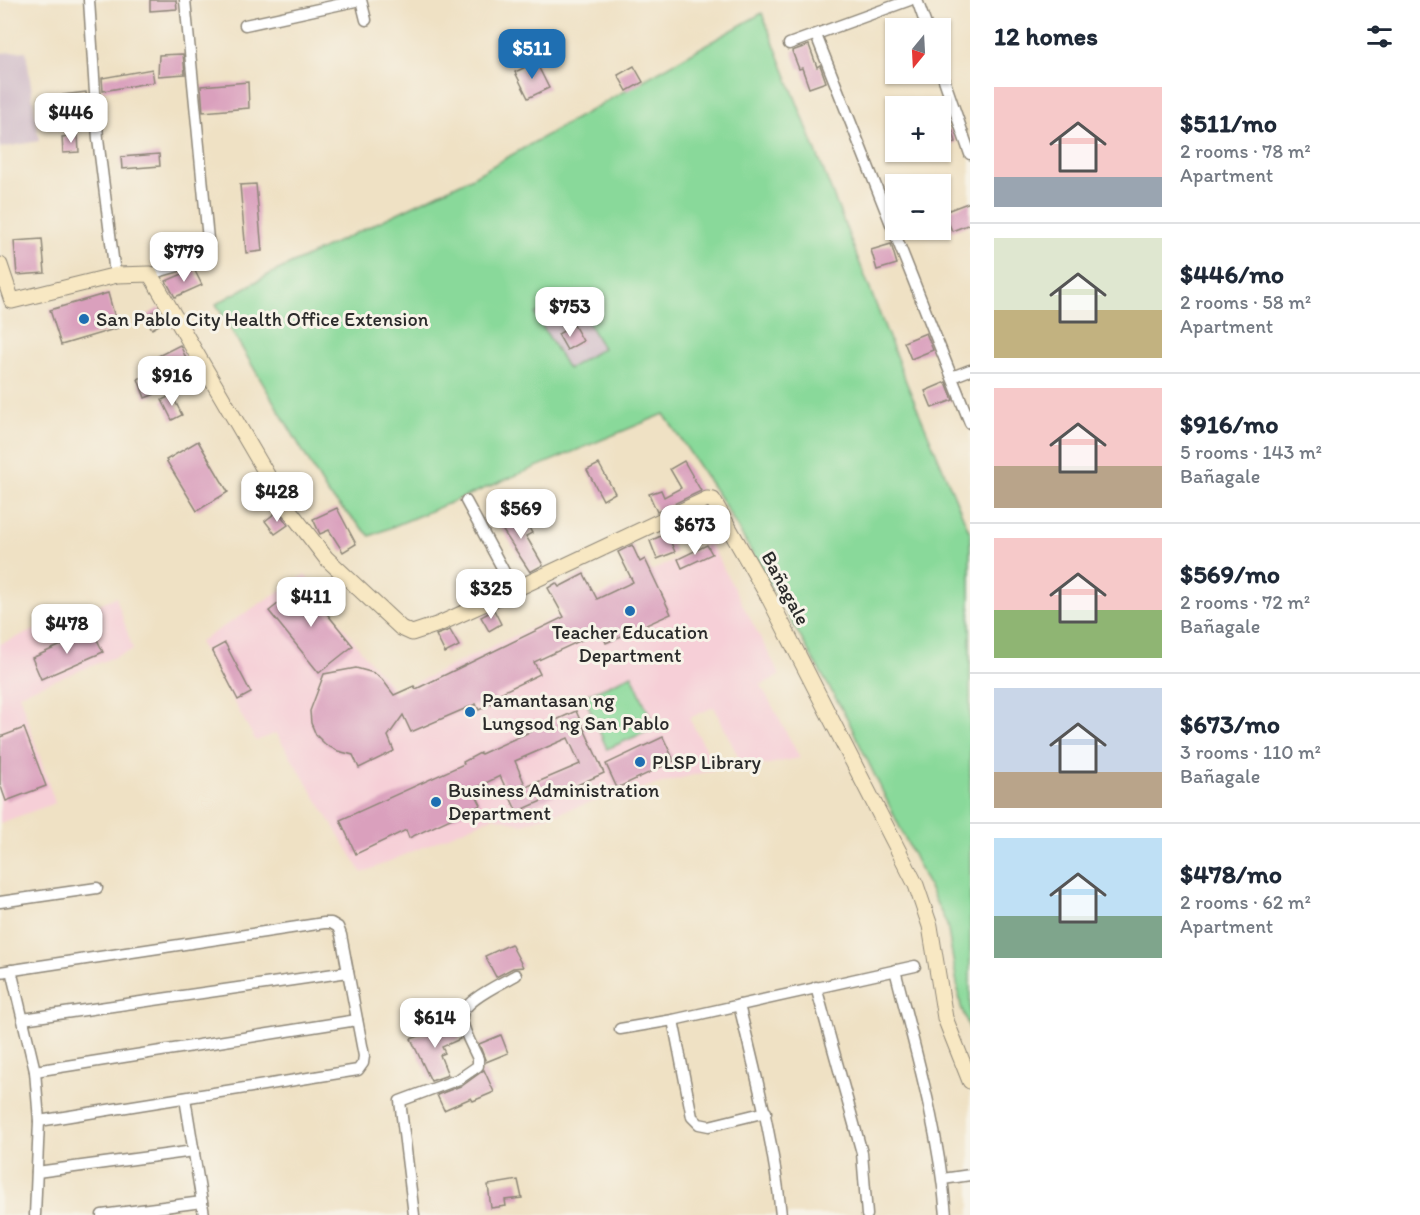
<!DOCTYPE html>
<meta charset="utf-8">
<style>
:root{--surface:#fff;--page:#f2f2f3;--text:#1f2937;--muted:#747a83;--line:#e0e1e3;--accent:#1f6fb2}
body{margin:0;font-family:Itim,sans-serif;background:var(--page);color:var(--text);height:100vh;display:flex;flex-direction:column;font-size:22px;white-space:nowrap}
*{box-sizing:border-box;margin:0}
p{font-size:20px;color:var(--muted)}
.icon{flex:none;width:33px;height:33px;fill:none;stroke:currentColor;stroke-width:2;stroke-linecap:round;stroke-linejoin:round}
.map{position:relative;flex:1;overflow:hidden}
.sheet{display:flex;flex-direction:column;background:var(--surface);width:450px}
.sheet>*{flex:none}
.needle{width:39px;rotate:198deg}
.fabs{position:absolute;left:885px;top:18px;display:grid;gap:12px}
.fabs a{display:grid;place-items:center;width:66px;height:66px;border-radius:0px;background:var(--surface);box-shadow:0 2px 4px #0004;font-size:30px}
.price{position:absolute;translate:-50% -51px;padding:0 14px;border-radius:12px;background:#fff;color:#222;font-size:20px;line-height:39px;filter:drop-shadow(0 2px 3px #0008)}
.price::after{content:'';position:absolute;left:50%;top:36px;width:18px;height:14px;margin-left:-9px;background:inherit;clip-path:polygon(0 0,100% 0,50% 100%)}
.price.on{background:var(--accent);color:#fff}
ul{padding:0;list-style:none}
li{display:flex;align-items:center;gap:18px;height:150px;padding:0 24px}
li+li{border-top:2px solid var(--line)}
li span{display:grid;place-items:center;flex:none;width:168px;height:120px;border-radius:0px;color:#555}
li>.icon{margin-inline-start:auto}
span .icon{width:72px;height:72px;fill:#fffc;stroke-width:1}
li b{font-size:26px}
h2{display:flex;justify-content:space-between;align-items:center;height:72px;padding:0 24px;font-size:26px}
main{display:flex;flex:1;min-height:0}
.map>svg:first-child{display:block}
.built{fill:#f6cfd7}
.industrial{fill:#d1bdc9}
.green{fill:#89d99a;stroke:#5a8262;stroke-width:1.5;fill-rule:evenodd}
.building{fill:#daa0bd;fill-rule:evenodd}
.lines{fill:none;stroke-linecap:round;stroke-linejoin:round}
.street-casing{stroke:#8d8678;stroke-width:13}
.secondary-casing{stroke:#8d8678;stroke-width:17}
.street{stroke:#fff;stroke-width:10}
.secondary{stroke:#f8e8c3;stroke-width:15}
.poi-dot{fill:#1f6fb2;stroke:#f7f3e8;stroke-width:2}
.labels{text-anchor:middle;stroke-width:6;stroke-linejoin:round;paint-order:stroke}
.poi-label{font-size:20px;fill:#2b2b2b;stroke:#f7f3e8;text-anchor:start}
.street-label{font-size:20px;fill:#2b2b2b;stroke:#f7f3e8}
</style>
<main>
<div class="map">
<svg width="970" height="1215" viewBox="0 0 970 1215">
<rect width="100%" height="100%" fill="#f7f3e8"/>
<filter id="ink" filterUnits="userSpaceOnUse"><feTurbulence type="fractalNoise" baseFrequency=".0167" numOctaves="2"/><feDisplacementMap in="SourceGraphic" scale="12" xChannelSelector="R" yChannelSelector="G"/><feConvolveMatrix kernelMatrix="1 2 1 2 8 2 1 2 1" color-interpolation-filters="sRGB"/></filter>
<filter id="wash" filterUnits="userSpaceOnUse"><feTurbulence type="fractalNoise" baseFrequency=".008" numOctaves="4" result="noise"/><feDisplacementMap in="SourceGraphic" scale="24" xChannelSelector="R" yChannelSelector="G"/><feGaussianBlur stdDeviation="1.35" result="paint"/><feColorMatrix in="noise" values="0 0 0 0 0 0 0 0 0 0 0 0 0 0 0 0 0 1.4 0 .05"/><feComposite in="paint" operator="in"/></filter>
<g filter="url(#wash)">
<rect width="100%" height="100%" fill="#efe1c4"/>
<g class="built">
<path d="M 710,543 L 780,675 L 761,685 L 800,758 L 744,769 L 714,707 L 689,718 L 717,769 L 615,795 L 522,824 L 493,817 L 362,873 L 276,733 L 256,741 L 199,642 L 305,575 L 366,657 L 396,692 Z"/>
<path d="M 116,597 L 133,650 L 19,694 L 55,803 L 0,823 L 0,644 Z"/>
</g>
<g class="industrial">
<path d="M 26,51 L 39,141 L 0,148 L 0,53 Z"/>
<path d="M 570,292 L 604,348 L 568,369 L 535,314 Z"/>
</g>
<g class="green">
<path d="M 762,13 L 907,384 L 970,533 L 970,1030 L 961,1007 L 947,925 L 847,718 L 722,501 L 664,414 L 370,536 L 328,494 L 216,304 L 270,274 L 471,178 ZM 570,292 L 603,348 L 568,369 L 535,314 Z"/>
<path d="M 632,675 L 655,728 L 607,749 L 584,696 Z"/>
</g>
<g id="blocks">
<g class="building">
<path d="M 150,0 L 176,0 L 177,9 L 150,11 Z"/>
<path d="M 809,45 L 817,67 L 820,65 L 826,82 L 809,88 L 802,68 L 799,69 L 792,51 Z"/>
<path d="M 183,54 L 185,74 L 158,76 L 159,55 Z"/>
<path d="M 536,62 L 549,88 L 528,98 L 515,72 Z"/>
<path d="M 634,66 L 643,82 L 627,91 L 618,75 Z"/>
<path d="M 152,69 L 154,82 L 103,91 L 102,78 Z"/>
<path d="M 248,82 L 249,108 L 203,112 L 201,86 Z"/>
<path d="M 86,92 L 88,107 L 65,111 L 63,95 Z"/>
<path d="M 952,129 L 956,142 L 940,148 L 940,133 Z"/>
<path d="M 78,135 L 79,152 L 63,153 L 62,137 Z"/>
<path d="M 159,154 L 160,166 L 122,169 L 121,157 Z"/>
<path d="M 256,184 L 262,251 L 246,253 L 240,185 Z"/>
<path d="M 970,202 L 970,224 L 952,231 L 944,212 Z"/>
<path d="M 42,239 L 45,273 L 17,275 L 14,241 Z"/>
<path d="M 891,244 L 897,264 L 877,270 L 871,250 Z"/>
<path d="M 194,269 L 202,285 L 175,297 L 166,281 Z"/>
<path d="M 108,293 L 118,328 L 61,345 L 50,310 Z"/>
<path d="M 159,308 L 166,321 L 152,329 L 145,317 Z"/>
<path d="M 574,325 L 583,341 L 567,350 L 558,334 Z"/>
<path d="M 926,333 L 933,350 L 911,359 L 904,342 Z"/>
<path d="M 180,345 L 186,358 L 164,369 L 158,356 Z"/>
<path d="M 147,375 L 155,394 L 145,398 L 138,379 Z"/>
<path d="M 946,382 L 953,400 L 932,408 L 925,391 Z"/>
<path d="M 172,395 L 182,415 L 172,420 L 162,400 Z"/>
<path d="M 198,441 L 228,492 L 197,511 L 166,460 Z"/>
<path d="M 684,461 L 701,491 L 657,512 L 649,494 L 661,490 L 664,497 L 681,488 L 670,469 Z"/>
<path d="M 599,464 L 615,493 L 603,500 L 587,470 Z"/>
<path d="M 337,508 L 356,544 L 343,552 L 329,530 L 320,534 L 313,519 Z"/>
<path d="M 519,510 L 532,533 L 526,536 L 543,565 L 530,572 L 498,523 Z"/>
<path d="M 278,511 L 288,525 L 275,534 L 265,521 Z"/>
<path d="M 667,533 L 675,552 L 657,559 L 650,541 Z"/>
<path d="M 632,545 L 640,562 L 645,559 L 671,614 L 606,643 L 601,631 L 534,662 L 540,674 L 494,696 L 497,701 L 479,710 L 476,704 L 411,732 L 403,715 L 388,736 L 394,751 L 359,768 L 353,755 L 338,751 L 326,745 L 316,735 L 311,723 L 310,711 L 324,674 L 356,668 L 374,673 L 382,679 L 394,695 L 414,686 L 416,689 L 564,617 L 548,588 L 556,583 L 559,587 L 584,574 L 597,599 L 633,582 L 618,552 Z"/>
<path d="M 707,545 L 712,554 L 682,568 L 678,559 Z"/>
<path d="M 303,584 L 353,646 L 319,673 L 269,611 Z"/>
<path d="M 494,610 L 501,624 L 489,631 L 481,617 Z"/>
<path d="M 450,630 L 459,646 L 445,653 L 436,635 Z"/>
<path d="M 93,631 L 103,652 L 41,679 L 32,658 Z"/>
<path d="M 225,643 L 251,693 L 238,700 L 212,650 Z"/>
<path d="M 576,711 L 604,773 L 517,812 L 500,776 L 473,789 L 481,805 L 409,838 L 406,830 L 356,854 L 340,820 L 464,764 L 463,762 L 480,753 L 481,754 ZM 568,738 L 580,764 L 526,787 L 515,761 Z"/>
<path d="M 24,728 L 46,786 L 6,801 L 0,784 L 0,737 Z"/>
<path d="M 663,737 L 674,761 L 617,788 L 606,764 Z"/>
<path d="M 511,944 L 523,967 L 513,968 L 496,977 L 485,956 Z"/>
<path d="M 455,1022 L 460,1039 L 442,1047 L 445,1053 L 440,1055 L 448,1075 L 431,1081 L 411,1039 Z"/>
<path d="M 501,1035 L 508,1053 L 486,1062 L 479,1044 Z"/>
<path d="M 484,1070 L 494,1092 L 473,1101 L 471,1098 L 444,1110 L 437,1095 L 463,1085 Z"/>
<path d="M 518,1180 L 522,1198 L 505,1200 L 506,1206 L 491,1208 L 488,1185 Z"/>
</g>
</g>
</g>
<g filter="url(#ink)">
<use href="#blocks" fill-opacity="0" stroke="#8d8678" stroke-width="1.5"/>
<g class="lines">
<defs>
<g id="street">
<path d="M 89,0 L 98,139 L 114,266 L 117,275"/>
<path d="M 361,0 L 366,20"/>
<path d="M 917,0 L 927,28"/>
<path d="M 245,25 L 360,0"/>
<path d="M 816,35 L 970,423"/>
<path d="M 789,44 L 910,0"/>
<path d="M 940,68 L 970,154"/>
<path d="M 150,274 L 196,261 L 209,250 L 185,0"/>
<path d="M 952,377 L 970,370"/>
<path d="M 466,501 L 514,590"/>
<path d="M 0,902 L 97,888"/>
<path d="M 11,970 L 35,1071 L 39,1121 L 35,1215"/>
<path d="M 895,970 C 916,1052 939,1131 946,1215"/>
<path d="M 0,972 L 324,923 L 331,923 L 338,927 L 341,935 L 364,1056 L 363,1063 L 358,1070 L 39,1121"/>
<path d="M 816,987 L 862,1153 L 867,1215"/>
<path d="M 739,1005 C 756,1075 774,1143 781,1215"/>
<path d="M 23,1019 L 348,972"/>
<path d="M 673,1020 L 692,1117 L 699,1124 L 709,1126 L 766,1112"/>
<path d="M 620,1029 L 673,1020 L 915,966"/>
<path d="M 35,1071 L 357,1020"/>
<path d="M 185,1098 L 204,1215"/>
<path d="M 37,1172 L 194,1151"/>
<path d="M 943,1179 L 970,1175"/>
<path d="M 102,1215 L 202,1202"/>
<path d="M 414,1215 L 400,1101 L 459,1079 L 478,1066 L 478,1059 C 473,1047 464,1033 462,1020 C 458,1002 503,983 516,975"/>
</g>
<path id="secondary" d="M 0,265 L 12,301 L 117,275 L 150,274 L 283,502 L 326,558 L 401,628 L 412,633 L 439,624 L 501,596 L 707,499 L 713,500 L 769,598 L 916,885 L 930,926 L 945,1018 L 970,1081"/>
</defs>
<use href="#street" class="street-casing"/>
<use href="#secondary" class="secondary-casing"/>
<use href="#street" class="street"/>
<use href="#secondary" class="secondary"/>
</g>
</g>
<g class="poi-dot">
<circle cx="84" cy="319" r="6"/>
<circle cx="630" cy="611" r="6"/>
<circle cx="470" cy="712" r="6"/>
<circle cx="640" cy="762" r="6"/>
<circle cx="436" cy="802" r="6"/>
</g>
<g class="labels">
<g class="poi-label">
<text x="96" y="326">San Pablo City Health Office Extension</text>
<text x="630" y="639" text-anchor="middle">Teacher Education<tspan x="630" dy="23">Department</tspan></text>
<text x="482" y="707">Pamantasan ng<tspan x="482" dy="23">Lungsod ng San Pablo</tspan></text>
<text x="652" y="769">PLSP Library</text>
<text x="448" y="797">Business Administration<tspan x="448" dy="23">Department</tspan></text>
</g>
<g class="street-label">
<text transform="translate(786 588) rotate(62)" y="7">Bañagale</text>
</g>
</g>
</svg>
<div class="fabs">
<a><svg class="needle" viewBox="-14 -14 28 28"><path d="M0-13l5 13h-10z" fill="#e53935"/><path d="M0 13l5-13h-10z" fill="#747a83"/></svg></a>
<a>+</a>
<a>−</a>
</div>
<b class="price on" style="left:532px;top:80px">$511</b>
<b class="price" style="left:71px;top:144px">$446</b>
<b class="price" style="left:184px;top:283px">$779</b>
<b class="price" style="left:570px;top:338px">$753</b>
<b class="price" style="left:172px;top:407px">$916</b>
<b class="price" style="left:277px;top:523px">$428</b>
<b class="price" style="left:521px;top:540px">$569</b>
<b class="price" style="left:695px;top:556px">$673</b>
<b class="price" style="left:491px;top:620px">$325</b>
<b class="price" style="left:311px;top:628px">$411</b>
<b class="price" style="left:67px;top:655px">$478</b>
<b class="price" style="left:435px;top:1049px">$614</b>
</div>
<section class="sheet">
<h2>12 homes<svg class="icon" aria-label="filters" viewBox="0 0 24 24"><path d="M4 7h16M4 17h16"/><circle cx="9" cy="7" r="2"/><circle cx="15" cy="17" r="2"/></svg></h2>
<ul>
<li><span style="background:linear-gradient(#f6c9c9 75%,#9aa5b1 0)"><svg class="icon" aria-label="home" viewBox="0 0 24 24"><path d="M3 11l9-7 9 7M6 9v11h12V9"/></svg></span><div><b>$511/mo</b><p>2 rooms · 78 m²</p><p>Apartment</p></div></li>
<li><span style="background:linear-gradient(#dfe7d0 60%,#c2b280 0)"><svg class="icon" aria-label="home" viewBox="0 0 24 24"><path d="M3 11l9-7 9 7M6 9v11h12V9"/></svg></span><div><b>$446/mo</b><p>2 rooms · 58 m²</p><p>Apartment</p></div></li>
<li><span style="background:linear-gradient(#f6c9c9 65%,#b9a48a 0)"><svg class="icon" aria-label="home" viewBox="0 0 24 24"><path d="M3 11l9-7 9 7M6 9v11h12V9"/></svg></span><div><b>$916/mo</b><p>5 rooms · 143 m²</p><p>Bañagale</p></div></li>
<li><span style="background:linear-gradient(#f6c9c9 60%,#8fb573 0)"><svg class="icon" aria-label="home" viewBox="0 0 24 24"><path d="M3 11l9-7 9 7M6 9v11h12V9"/></svg></span><div><b>$569/mo</b><p>2 rooms · 72 m²</p><p>Bañagale</p></div></li>
<li><span style="background:linear-gradient(#c9d6e8 70%,#b9a48a 0)"><svg class="icon" aria-label="home" viewBox="0 0 24 24"><path d="M3 11l9-7 9 7M6 9v11h12V9"/></svg></span><div><b>$673/mo</b><p>3 rooms · 110 m²</p><p>Bañagale</p></div></li>
<li><span style="background:linear-gradient(#bfe0f5 65%,#7fa58c 0)"><svg class="icon" aria-label="home" viewBox="0 0 24 24"><path d="M3 11l9-7 9 7M6 9v11h12V9"/></svg></span><div><b>$478/mo</b><p>2 rooms · 62 m²</p><p>Apartment</p></div></li>
</ul>
</section>
</main>
